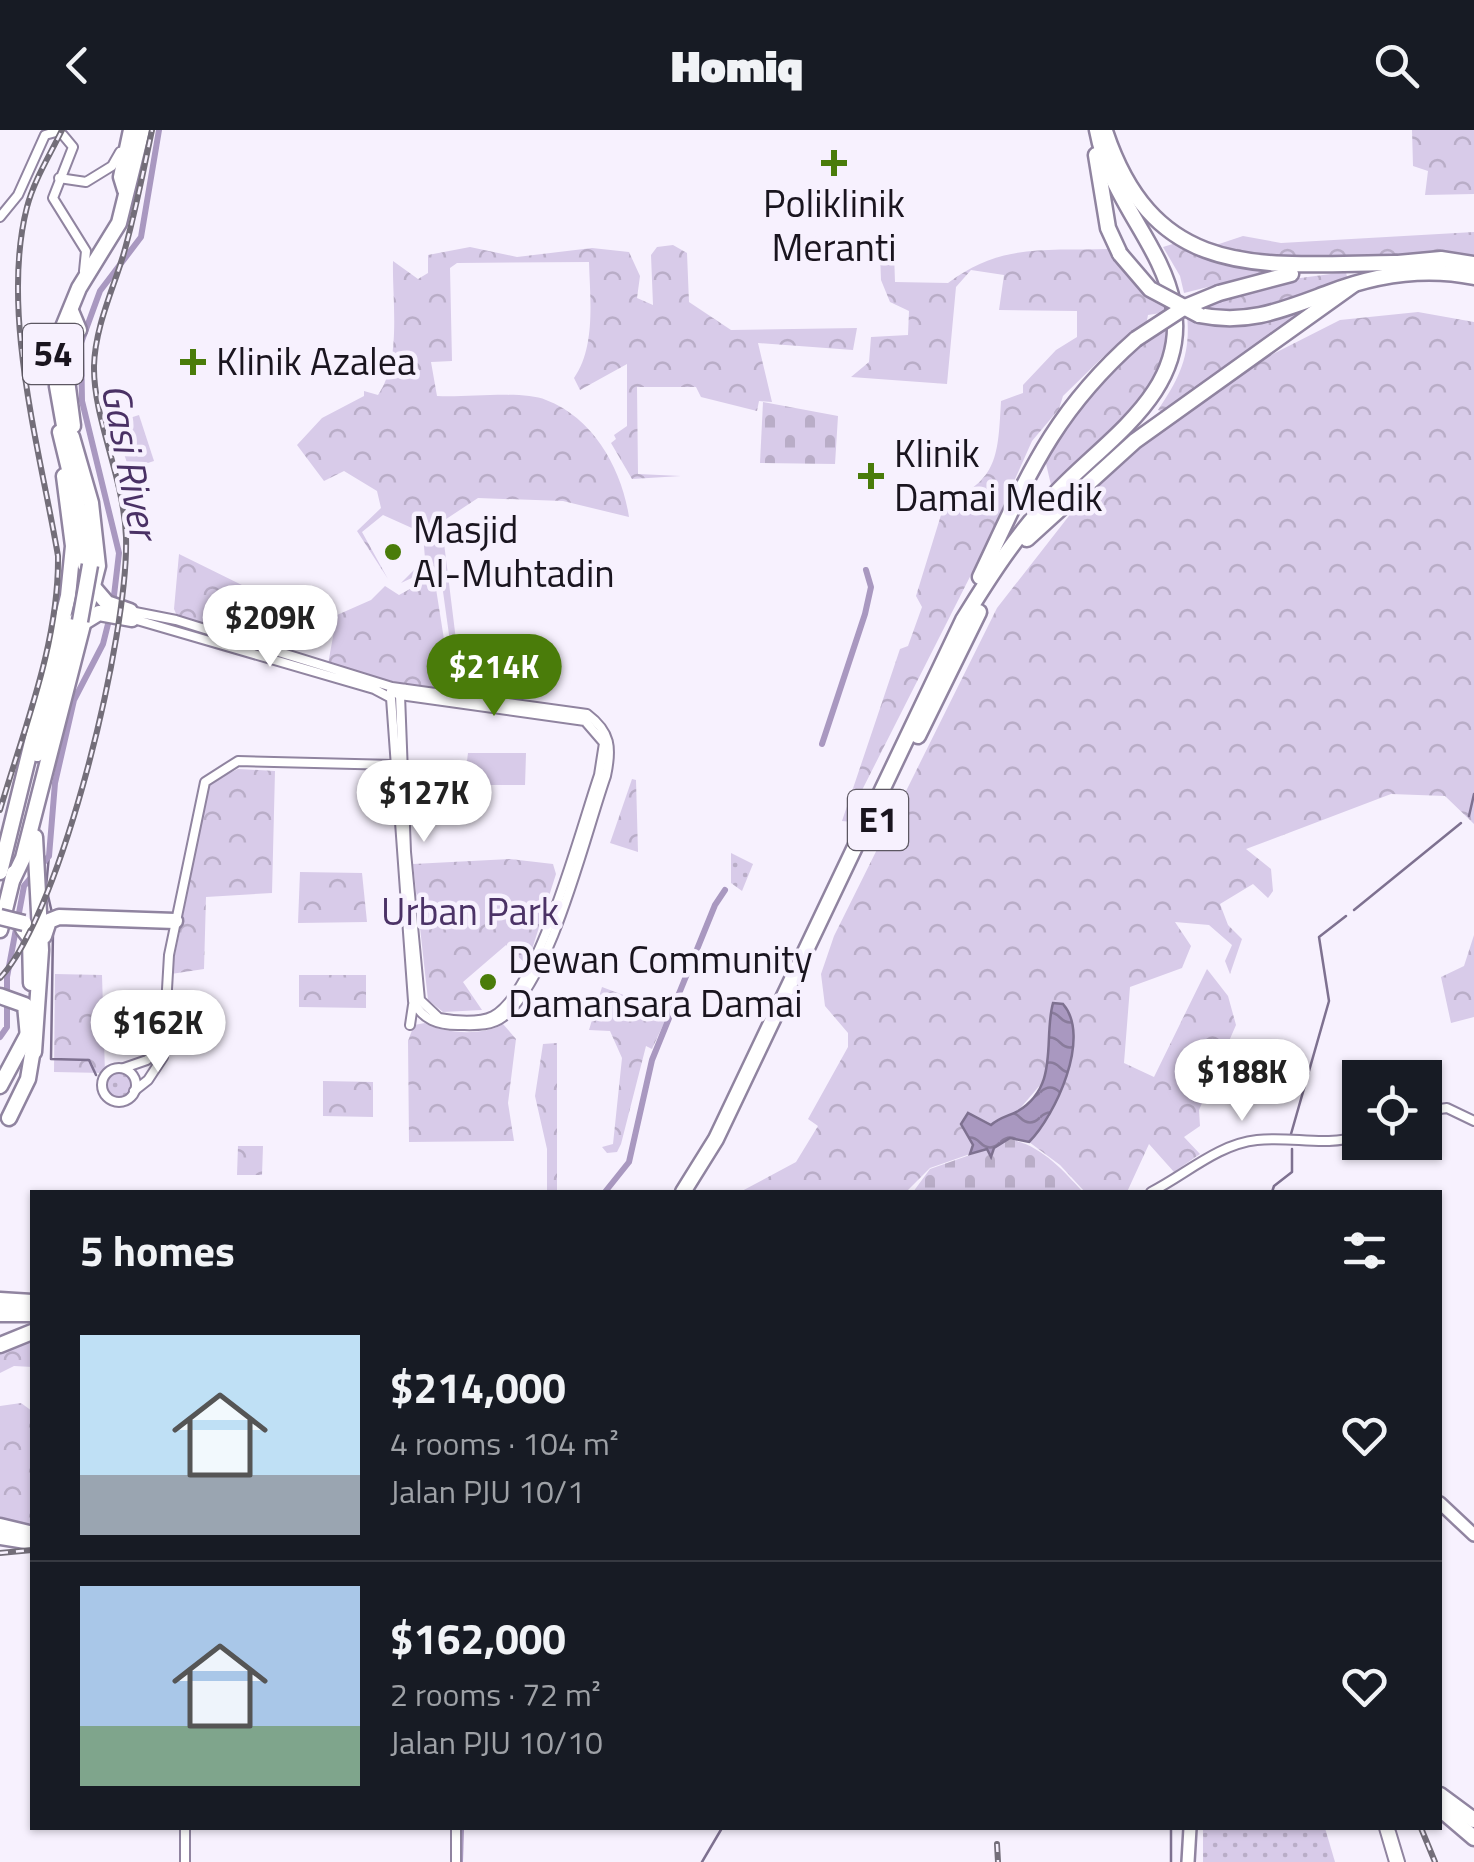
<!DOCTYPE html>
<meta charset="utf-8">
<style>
:root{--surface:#171b24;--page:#20242c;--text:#f1f3f6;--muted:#9ea1a6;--line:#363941;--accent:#4a7c0a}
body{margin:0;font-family:"Titillium Web",sans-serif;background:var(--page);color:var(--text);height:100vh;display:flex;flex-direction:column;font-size:38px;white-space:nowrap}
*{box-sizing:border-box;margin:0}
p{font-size:32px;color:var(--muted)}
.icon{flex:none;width:55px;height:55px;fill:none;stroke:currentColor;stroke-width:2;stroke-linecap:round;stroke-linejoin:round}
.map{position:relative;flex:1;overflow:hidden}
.side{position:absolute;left:30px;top:1060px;width:1412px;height:640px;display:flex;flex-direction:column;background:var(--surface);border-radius:0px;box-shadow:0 2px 8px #0004}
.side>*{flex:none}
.controls{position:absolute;left:1342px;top:930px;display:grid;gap:20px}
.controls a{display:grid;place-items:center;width:100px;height:100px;border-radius:0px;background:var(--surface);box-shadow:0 2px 8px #0004;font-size:50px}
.price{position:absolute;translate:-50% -85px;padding:0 22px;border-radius:35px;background:#fff;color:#222;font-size:32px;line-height:65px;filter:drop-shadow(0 2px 5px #0008)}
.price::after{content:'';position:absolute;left:50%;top:60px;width:30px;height:22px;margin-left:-15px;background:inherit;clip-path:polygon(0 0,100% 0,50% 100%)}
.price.current{background:var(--accent);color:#fff}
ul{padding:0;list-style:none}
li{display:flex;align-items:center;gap:30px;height:250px;padding:0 50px}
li+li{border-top:2px solid var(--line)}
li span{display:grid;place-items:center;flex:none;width:280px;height:200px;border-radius:0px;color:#555}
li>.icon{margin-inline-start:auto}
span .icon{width:120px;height:120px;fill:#fffc;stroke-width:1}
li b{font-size:42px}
h2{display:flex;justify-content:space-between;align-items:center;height:120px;padding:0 50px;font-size:42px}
header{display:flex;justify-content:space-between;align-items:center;height:130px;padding:0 50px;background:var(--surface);font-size:45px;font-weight:800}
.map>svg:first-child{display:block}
.grass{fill:url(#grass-dots)}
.forest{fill:url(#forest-crowns)}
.cemetery{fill:url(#cemetery-stones)}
.pitch{fill:#d8cbe9}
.water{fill:url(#water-waves);stroke:#7e7190;stroke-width:2.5}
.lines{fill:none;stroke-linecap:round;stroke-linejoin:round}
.stream{stroke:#7e7190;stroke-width:2.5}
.river{stroke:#a998c0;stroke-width:6}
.minor-casing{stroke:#9084a0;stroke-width:12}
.major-casing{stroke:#9084a0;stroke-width:16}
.highway-casing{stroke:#9084a0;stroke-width:19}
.minor{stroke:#fff;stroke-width:8}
.major{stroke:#fff;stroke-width:11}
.highway{stroke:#fff;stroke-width:14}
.rail-casing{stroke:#736e79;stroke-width:6}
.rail{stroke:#f7f1fe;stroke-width:2.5;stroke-dasharray:8;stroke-linecap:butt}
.highway-bridge-casing{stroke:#9084a0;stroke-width:19;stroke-linecap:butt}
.highway-bridge{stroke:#fff;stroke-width:14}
.poi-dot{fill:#4a7c0a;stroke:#f7f1fe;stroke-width:4}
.labels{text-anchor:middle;stroke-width:9;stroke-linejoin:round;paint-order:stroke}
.shield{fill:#f7f1fe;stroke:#5c5762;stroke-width:2.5}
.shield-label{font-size:35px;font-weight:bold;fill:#1a151f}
.poi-label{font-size:38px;fill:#1a151f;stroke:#f7f1fe;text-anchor:start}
.park-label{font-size:38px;fill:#4b3266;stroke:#f7f1fe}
.water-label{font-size:40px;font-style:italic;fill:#4a3165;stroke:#f7f1fe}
</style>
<header><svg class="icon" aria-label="back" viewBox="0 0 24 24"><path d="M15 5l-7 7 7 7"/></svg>Homiq<svg class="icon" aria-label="search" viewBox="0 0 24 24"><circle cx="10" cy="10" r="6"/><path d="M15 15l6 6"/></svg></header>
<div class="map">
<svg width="1474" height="1732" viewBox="0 0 1474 1732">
<defs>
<pattern id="grass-dots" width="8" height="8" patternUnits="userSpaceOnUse" patternTransform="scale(2.5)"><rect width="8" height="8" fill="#d8cbe9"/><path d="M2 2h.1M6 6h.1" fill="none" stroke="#b9adc7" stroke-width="1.8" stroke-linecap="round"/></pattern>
<pattern id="forest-crowns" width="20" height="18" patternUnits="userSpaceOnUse" patternTransform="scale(2.5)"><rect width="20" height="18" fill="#d8cbe9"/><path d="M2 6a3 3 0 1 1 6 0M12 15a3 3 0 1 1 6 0" fill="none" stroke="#b9adc7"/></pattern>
<pattern id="cemetery-stones" width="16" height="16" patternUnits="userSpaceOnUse" patternTransform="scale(2.5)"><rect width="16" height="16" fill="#d8cbe9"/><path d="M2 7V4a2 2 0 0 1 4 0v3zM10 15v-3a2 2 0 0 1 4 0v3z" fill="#b9adc7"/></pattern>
<pattern id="water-waves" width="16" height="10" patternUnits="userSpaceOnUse" patternTransform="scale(2.5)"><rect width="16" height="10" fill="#a998c0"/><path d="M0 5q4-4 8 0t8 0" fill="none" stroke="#897b9b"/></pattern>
</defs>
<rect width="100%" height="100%" fill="#f7f1fe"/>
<g class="grass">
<path d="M 731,723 L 753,734 L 742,761 L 731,753 Z"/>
<circle cx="119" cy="955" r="14"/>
<path d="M 1203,1698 L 1325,1698 L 1335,1732 L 1203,1732 Z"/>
</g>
<g class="forest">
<path d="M 1412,0 L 1474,0 L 1474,64 L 1425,65 L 1428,41 L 1413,36 Z"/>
<path d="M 1474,102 L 1474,126 C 1391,114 1295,150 1216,115 L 1243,106 L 1281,113 Z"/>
<path d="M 1179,112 L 1222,135 L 1268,142 L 1184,163 L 1180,146 L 1163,117 Z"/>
<path d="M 673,115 L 687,123 L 689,172 L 731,200 L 857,198 L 853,220 L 758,213 L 772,272 L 759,271 L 757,281 L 701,267 L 696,257 L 637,257 L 638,344 L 681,346 L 632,349 L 611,313 L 616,309 L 614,305 L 627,296 L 627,234 L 580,260 L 574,248 C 596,217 590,168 589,132 L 457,133 L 450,138 L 452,231 L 431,232 L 437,266 C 465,268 522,260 546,270 C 594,288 622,340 629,387 L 563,371 L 478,368 L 431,399 L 433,407 L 441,404 L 444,413 L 457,518 L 501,524 L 497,544 L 467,539 L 465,529 L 451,519 L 440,440 L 433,438 L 401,453 L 425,429 L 423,403 L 383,385 L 362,402 L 388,449 L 357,401 L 381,378 L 377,361 L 344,341 L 324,351 L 297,315 L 322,288 L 364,266 L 364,261 L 378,265 C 402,231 392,171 393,131 L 418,149 L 428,143 L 428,125 L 470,117 L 517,127 L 592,118 L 629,122 L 640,146 L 637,168 L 653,175 L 651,125 L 657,117 Z"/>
<path d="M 1110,119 L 1133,151 L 1165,175 L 1167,182 L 1148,185 L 1146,195 L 1104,226 L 1063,266 L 1059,279 L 1032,311 L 983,421 L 855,674 L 852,692 L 842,691 L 900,519 L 908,516 L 922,477 L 916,466 L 945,372 C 999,352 998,323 1001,271 L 1023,263 L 1023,255 L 1056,220 L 1077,207 L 1077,181 L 999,180 L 1004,145 L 971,140 L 956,157 L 947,254 L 851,247 L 869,232 L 871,207 L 908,205 L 909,181 L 890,172 L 881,150 L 880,123 L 894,123 L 895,152 L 948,153 C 1001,113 1045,121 1110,119 Z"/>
<path d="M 1346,142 L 1347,147 C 1306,166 1244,204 1200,177 L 1285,150 Z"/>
<path d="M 1303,178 L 1304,182 L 1163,282 L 1158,280 C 1180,248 1191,224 1187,185 C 1230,201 1263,195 1303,178 Z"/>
<path d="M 1418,182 L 1474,192 L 1474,694 L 1445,666 L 1391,664 L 1246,719 L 1271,739 L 1273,761 L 1268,768 L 1253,754 L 1220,774 L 1228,795 L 1242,809 L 1230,844 L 1225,831 L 1232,815 L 1209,795 L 1175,792 L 1191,816 L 1182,838 L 1130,857 L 1124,933 L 1154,947 L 1207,839 L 1228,866 L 1236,895 L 1199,980 L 1200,996 L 1184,1007 L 1200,1024 L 1174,1042 L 1149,1014 L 1127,1062 L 1085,1062 L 1060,1035 L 1029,1012 L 1050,986 L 1058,873 L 1053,873 L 1050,931 L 1041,954 L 1017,982 L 991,995 L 968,983 L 962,994 L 973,1016 L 970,1024 L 930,1038 L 906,1062 L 740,1062 L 796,1032 L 818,996 L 808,989 L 848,917 L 848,903 L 825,876 L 821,844 L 834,806 L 997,478 L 1097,350 L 1253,234 L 1340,190 Z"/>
<path d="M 1167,195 C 1167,267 1105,309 1057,355 L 1051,355 L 1044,325 C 1078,273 1116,230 1167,195 Z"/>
<path d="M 179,424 L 252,460 L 249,503 L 241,506 L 177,486 L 174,479 Z"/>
<path d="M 434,446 L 446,522 L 461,533 L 456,561 L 395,552 L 328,534 L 337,485 L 371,470 L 385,456 L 399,465 Z"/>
<path d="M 238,639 L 275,641 L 272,763 L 206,767 L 204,839 L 171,844 L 210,652 Z"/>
<path d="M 632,649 L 636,650 L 638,722 L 610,713 Z"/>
<path d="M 510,729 L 553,734 L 556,744 L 527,835 L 506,815 L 463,852 L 482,880 L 443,882 L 428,870 L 413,734 Z"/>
<path d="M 300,742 L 362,743 L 367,792 L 298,793 Z"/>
<path d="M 1474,805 L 1474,887 L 1451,893 L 1441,847 L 1464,836 Z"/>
<path d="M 55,844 L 102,845 L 105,943 L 54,942 Z"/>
<path d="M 299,845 L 366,845 L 366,878 L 299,877 Z"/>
<path d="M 602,857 L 669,882 L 652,919 L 646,916 L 621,1014 L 617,1022 L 607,1023 L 602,1017 L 613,1014 L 622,928 L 610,901 L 589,900 Z"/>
<path d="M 425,893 C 444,904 484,906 503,894 L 516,909 L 508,973 L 514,1011 L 409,1012 L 408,911 L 414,895 Z"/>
<path d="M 557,913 L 557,1062 L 547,1062 L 547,1019 L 535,966 L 543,914 Z"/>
<path d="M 323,951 L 373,952 L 373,987 L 323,986 Z"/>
<path d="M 238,1016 L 263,1016 L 262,1045 L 237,1045 Z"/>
<path d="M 32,1210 L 32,1237 L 14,1236 L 0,1243 L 0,1224 Z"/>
<path d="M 21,1273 L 32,1281 L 32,1398 L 0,1391 L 0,1276 Z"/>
</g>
<g class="cemetery">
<path d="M 763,272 L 838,286 L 835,334 L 760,333 Z"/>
<path d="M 1009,1009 C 1041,1015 1062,1039 1083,1062 L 913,1062 L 930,1039 L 987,1019 L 992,1027 L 995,1018 Z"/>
</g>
<g class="pitch">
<path d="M 139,285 L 154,331 L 129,339 L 114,293 Z"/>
<path d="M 468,623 L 526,623 L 525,655 L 464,655 Z"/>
</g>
<path class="water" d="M 1053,873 L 1063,874 C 1092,907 1055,986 1029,1012 L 1010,1008 L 994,1018 L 991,1027 L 987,1019 L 970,1024 L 973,1015 L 961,994 L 968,983 L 991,995 C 1000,987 1009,986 1018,981 C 1060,956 1043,909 1053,873 Z"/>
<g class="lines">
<g class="stream">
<path d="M 1469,686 L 1474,664"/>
<path d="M 49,726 L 46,757 L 52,783"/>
<path d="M 1354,780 L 1461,693"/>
<path d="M 53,801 L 51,929 L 89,930 L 96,945"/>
<path d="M 1291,1004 L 1329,871 L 1319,807 L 1346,786"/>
<path d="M 1272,1062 L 1274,1056 L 1292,1042 L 1292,1019"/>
<path d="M 702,1732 L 722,1698"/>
<path d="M 1171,1732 L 1171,1698"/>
</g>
<g class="river">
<path d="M 113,474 L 119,423 L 82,271 L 81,213 L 100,161 L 141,107 L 159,0"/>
<path d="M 822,614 L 865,484 L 871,457 L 866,440"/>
<path d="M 0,907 L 7,897 L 7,847 L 24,756 L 49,726 L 55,653 L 74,570 L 103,514 L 110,486"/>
<path d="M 605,1062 L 629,1032 L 652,930 L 715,775 L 725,760"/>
<path d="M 460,1732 L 461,1698"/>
</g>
<defs>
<g id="minor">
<path d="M 63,5 L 73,17 L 53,68 L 86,121 L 84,141"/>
<path d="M 59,48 L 86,52 L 112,36 L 120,22"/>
<path d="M 0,87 L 18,65 L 45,5 L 56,2"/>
<path d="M 130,481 L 176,490 L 392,557 L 587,584 C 611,602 612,618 606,646 C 584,709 552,847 503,887 C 490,897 473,895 458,895 C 438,895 423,890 413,871 L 391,568 L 374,559 L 130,488"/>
<path d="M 391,561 L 400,565 L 585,591 L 604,613 L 599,645 C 581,697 538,863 493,886 C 479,893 455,891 439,888 L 420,870 L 406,722 L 400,565 L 405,559"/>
<path d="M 410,895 L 413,875"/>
<path d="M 124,938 L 147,930 L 163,914"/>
<circle cx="119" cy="955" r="17"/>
<path d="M 134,961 L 148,950 L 163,927 L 169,825 L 205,652 L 238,631 L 395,635"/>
<path d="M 1425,981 L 1447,978 L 1474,991"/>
<path d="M 1151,1062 C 1185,1045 1218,1014 1257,1010 C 1293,1006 1324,1017 1360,1006"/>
<path d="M 1384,1698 L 1394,1732"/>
<path d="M 1391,1702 L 1400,1732"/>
<path d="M 185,1732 L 185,1698"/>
<path d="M 456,1732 L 456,1698"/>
</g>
<g id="major">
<path d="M 1440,1373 L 1474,1405"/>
<path d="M 1188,1732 L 1190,1698"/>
</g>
<g id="highway">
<path d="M 1105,1 C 1156,155 1267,134 1396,133"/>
<path d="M 1096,25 L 1108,98 L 1120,124"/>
<path d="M 125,60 L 121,47 L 131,0"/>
<path d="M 1387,134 L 1441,129 L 1474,134"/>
<path d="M 1219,163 L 1291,144"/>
<path d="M 71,181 L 79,200 L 72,204 L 66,242 L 73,296"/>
<path d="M 1199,185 C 1248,195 1282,180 1328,163 C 1374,145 1425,137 1474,147"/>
<path d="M 60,302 L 83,397 L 85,435"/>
<path d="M 66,307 L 57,256 L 63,197 L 79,158 L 119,93 L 142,0"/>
<path d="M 1027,409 L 1135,311 L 1353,155"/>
<path d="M 980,447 C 1027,348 1051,284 1136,209"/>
<path d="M 95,459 L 107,473 L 130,481"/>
<path d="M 86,491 L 99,483 L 132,489"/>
<path d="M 918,606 L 979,482"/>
<path d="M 37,624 L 76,490"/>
<path d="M 0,742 L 68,466 L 73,416 L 64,346"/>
<path d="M 13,749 L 23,728 L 98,436 L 91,373 L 72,307 L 64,298"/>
<path d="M 23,799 L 30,808 L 31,853"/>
<path d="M 0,800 L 14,743"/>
<path d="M 44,806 L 49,791 L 59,787 L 175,791"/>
<path d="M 0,866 L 25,875 L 28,907"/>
<path d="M 34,922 L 41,820 L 35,707"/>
<path d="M 0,956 L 30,900"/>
<path d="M 9,988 L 28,949 L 34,913"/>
<path d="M 683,1062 L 716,1009 L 963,490 C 990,446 1017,404 1053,366 C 1104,310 1190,263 1173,174 C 1161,113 1110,70 1097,0"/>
<path d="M 0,1170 L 32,1172"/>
<path d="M 0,1184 L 32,1184"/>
<path d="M 0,1215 L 32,1202"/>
<path d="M 0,1396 L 29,1403"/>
<path d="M 0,1407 L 32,1412"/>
<path d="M 1440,1665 L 1474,1690"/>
<path d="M 1440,1679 L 1474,1708"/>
</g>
</defs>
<use href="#minor" class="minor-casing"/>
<use href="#major" class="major-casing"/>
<use href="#highway" class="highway-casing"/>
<use href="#minor" class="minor"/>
<use href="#major" class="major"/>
<use href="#highway" class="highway"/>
<defs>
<g id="rail">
<path d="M 0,680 C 24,598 59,513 58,426 C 40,320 0,182 27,77 C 34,50 50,25 62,0"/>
<path d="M 0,848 C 63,780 129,502 126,407 C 124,348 93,288 94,236 C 95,198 112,162 123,126 C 135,85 143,42 152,0"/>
<path d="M 0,1423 L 32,1420"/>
<path d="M 1421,1698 L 1435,1732"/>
<path d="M 997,1714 L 998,1732"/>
</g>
</defs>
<use href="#rail" class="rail-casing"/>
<use href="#rail" class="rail"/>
<defs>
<g id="highway-bridge">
<path d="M 1120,124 L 1150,159 L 1199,185"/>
<path d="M 1136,209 L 1185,177 L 1219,163"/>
<path d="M 80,491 L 90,435"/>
<path d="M 0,787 L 24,793"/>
</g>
</defs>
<use href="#highway-bridge" class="highway-bridge-casing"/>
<use href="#highway-bridge" class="highway-bridge"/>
</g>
<g class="poi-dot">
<path d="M829 18h10v10h10v10h-10v10h-10v-10h-10v-10h10z"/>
<path d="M188 217h10v10h10v10h-10v10h-10v-10h-10v-10h10z"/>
<path d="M866 331h10v10h10v10h-10v10h-10v-10h-10v-10h10z"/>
<circle cx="393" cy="422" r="10"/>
<circle cx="488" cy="852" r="10"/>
</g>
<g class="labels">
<g class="shield">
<rect x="23" y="194" width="60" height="60" rx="8"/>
<rect x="848" y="660" width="60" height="60" rx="8"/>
</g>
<g class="shield-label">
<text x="53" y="236">54</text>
<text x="878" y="702">E1</text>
</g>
<g class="poi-label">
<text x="834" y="87" text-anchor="middle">Poliklinik<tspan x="834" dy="44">Meranti</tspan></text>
<text x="216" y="245">Klinik Azalea</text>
<text x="894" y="337">Klinik<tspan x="894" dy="44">Damai Medik</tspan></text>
<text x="413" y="413">Masjid<tspan x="413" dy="44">Al-Muhtadin</tspan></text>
<text x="508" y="843">Dewan Community<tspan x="508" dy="44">Damansara Damai</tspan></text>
</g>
<g class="park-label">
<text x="470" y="795">Urban Park</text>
</g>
<g class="water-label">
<text transform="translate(130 331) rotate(79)" y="14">Gasi River</text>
</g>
</g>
</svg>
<div class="controls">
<a><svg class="icon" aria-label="locate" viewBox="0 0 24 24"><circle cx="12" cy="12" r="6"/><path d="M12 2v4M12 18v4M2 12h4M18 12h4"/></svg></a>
</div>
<b class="price" style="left:270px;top:540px">$209K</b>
<b class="price current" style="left:494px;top:589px">$214K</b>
<b class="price" style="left:424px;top:715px">$127K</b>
<b class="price" style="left:158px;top:945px">$162K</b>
<b class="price" style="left:1242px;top:994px">$188K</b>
<section class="side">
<h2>5 homes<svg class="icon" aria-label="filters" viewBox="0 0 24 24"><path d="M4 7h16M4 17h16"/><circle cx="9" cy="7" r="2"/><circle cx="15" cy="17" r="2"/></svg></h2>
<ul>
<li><span style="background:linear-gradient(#bfe0f5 70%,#9aa5b1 0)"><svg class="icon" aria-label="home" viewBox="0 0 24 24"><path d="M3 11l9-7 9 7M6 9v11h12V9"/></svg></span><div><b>$214,000</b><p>4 rooms · 104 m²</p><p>Jalan PJU 10/1</p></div><svg class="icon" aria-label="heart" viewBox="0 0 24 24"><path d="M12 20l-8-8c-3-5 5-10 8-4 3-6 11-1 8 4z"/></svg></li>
<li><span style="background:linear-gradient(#a9c7e8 70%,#7fa58c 0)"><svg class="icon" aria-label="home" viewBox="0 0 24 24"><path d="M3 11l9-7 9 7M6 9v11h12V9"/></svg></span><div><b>$162,000</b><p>2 rooms · 72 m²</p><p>Jalan PJU 10/10</p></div><svg class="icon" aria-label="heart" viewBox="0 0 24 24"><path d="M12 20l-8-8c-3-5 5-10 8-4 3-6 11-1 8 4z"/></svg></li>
</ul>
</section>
</div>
